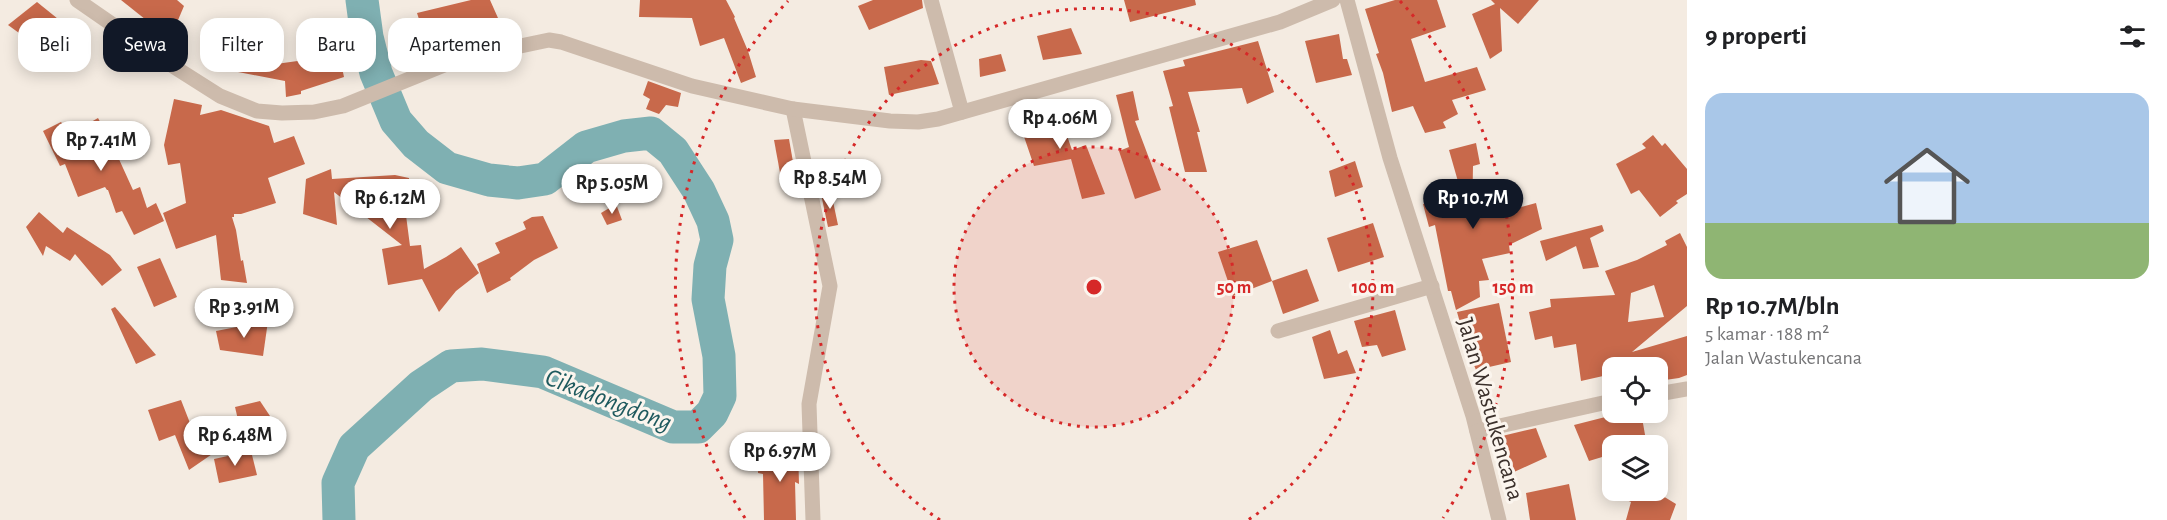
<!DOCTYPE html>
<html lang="id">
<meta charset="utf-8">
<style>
:root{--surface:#fff;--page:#f2f2f2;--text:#202124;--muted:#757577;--line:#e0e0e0;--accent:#111827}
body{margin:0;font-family:"Alegreya Sans",sans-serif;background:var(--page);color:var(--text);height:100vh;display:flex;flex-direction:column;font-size:22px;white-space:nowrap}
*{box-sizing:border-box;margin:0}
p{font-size:20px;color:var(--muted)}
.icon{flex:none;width:33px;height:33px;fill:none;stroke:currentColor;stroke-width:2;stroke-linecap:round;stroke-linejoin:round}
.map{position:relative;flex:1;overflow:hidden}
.panel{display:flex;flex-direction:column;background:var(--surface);width:480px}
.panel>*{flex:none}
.top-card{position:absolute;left:18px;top:18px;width:570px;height:54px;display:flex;gap:12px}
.tools{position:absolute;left:1602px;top:357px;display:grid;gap:12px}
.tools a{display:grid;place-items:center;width:66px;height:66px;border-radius:12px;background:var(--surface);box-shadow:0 3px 15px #0003;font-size:30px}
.price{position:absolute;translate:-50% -51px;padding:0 14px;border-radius:21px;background:#fff;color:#222;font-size:20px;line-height:39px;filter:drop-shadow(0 2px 3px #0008)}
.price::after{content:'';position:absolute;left:50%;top:36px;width:18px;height:14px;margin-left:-9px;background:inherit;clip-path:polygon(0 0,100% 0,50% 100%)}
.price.selected{background:var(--accent);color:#fff}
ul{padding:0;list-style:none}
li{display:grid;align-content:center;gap:12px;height:318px;padding:0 18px}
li+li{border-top:2px solid var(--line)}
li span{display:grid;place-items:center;height:186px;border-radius:18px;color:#555}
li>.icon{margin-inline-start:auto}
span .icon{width:108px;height:108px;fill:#fffc;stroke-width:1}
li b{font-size:26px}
h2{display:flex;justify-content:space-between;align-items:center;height:72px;padding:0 18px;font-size:26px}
.tag{padding:0 21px;border-radius:18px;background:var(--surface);box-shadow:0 3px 15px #0003;font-size:21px;line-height:54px}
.tag.selected{background:var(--accent);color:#fff}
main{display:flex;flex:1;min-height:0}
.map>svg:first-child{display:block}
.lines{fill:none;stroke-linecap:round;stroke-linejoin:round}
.river{stroke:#7fb0b2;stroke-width:33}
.building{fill:#c8694b;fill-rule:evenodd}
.minor{stroke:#cdbbac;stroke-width:15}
.tertiary{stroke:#cdbbac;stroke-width:15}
.ring{fill:none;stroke:#d62828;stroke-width:3;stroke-dasharray:3 6}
.labels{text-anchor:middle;stroke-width:6;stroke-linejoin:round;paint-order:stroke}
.street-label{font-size:24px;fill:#3b302b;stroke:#fbf5ee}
.water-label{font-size:26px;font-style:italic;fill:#1f5a5e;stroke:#fbf5ee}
.centre{fill:#d62828;stroke:#fbf5ee;stroke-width:3}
.ring-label{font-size:18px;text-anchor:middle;font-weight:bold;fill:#d62828;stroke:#fbf5ee;stroke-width:6;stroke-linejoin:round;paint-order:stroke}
</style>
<main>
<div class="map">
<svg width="1687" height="520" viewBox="0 0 1687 520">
<rect width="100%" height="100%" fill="#f4ebe1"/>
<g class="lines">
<path class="river" d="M 339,520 L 338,483 L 354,447 L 421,386 L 451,366 L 482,364 L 543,372 L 673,427 L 698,427 L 712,413 L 720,396 L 719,356 L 708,299 L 710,266 L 717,240 L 713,221 L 699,191 L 673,151 L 651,133 L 624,136 L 586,147 L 545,179 L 518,183 L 489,180 L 447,168 L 416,144 L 396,121 L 376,73 L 367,37 L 362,0"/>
</g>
<g class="building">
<path d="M 121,0 L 177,0 L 184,6 L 170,39 Z"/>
<path d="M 471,0 L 490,0 L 502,27 L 466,45 L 462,35 L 427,44 L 417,13 Z"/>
<path d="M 640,0 L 726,0 L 735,17 L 734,18 L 748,51 L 756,77 L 741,83 L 724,38 L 700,46 L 692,18 L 639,17 Z"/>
<path d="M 873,0 L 922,0 L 923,8 L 869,30 L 858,6 Z"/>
<path d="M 1124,0 L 1195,0 L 1196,5 L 1130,22 Z"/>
<path d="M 1395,0 L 1437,0 L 1446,27 L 1411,39 L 1425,82 L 1477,67 L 1486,90 L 1452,100 L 1458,114 L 1443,122 L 1446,128 L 1425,133 L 1413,106 L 1392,112 L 1383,73 L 1376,54 L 1379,53 L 1365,9 Z"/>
<path d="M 1491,0 L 1539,0 L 1518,24 L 1500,8 L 1502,51 L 1490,59 L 1472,14 L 1495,4 Z"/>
<path d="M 37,2 L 68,27 L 48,54 L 8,25 Z"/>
<path d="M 230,22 L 252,29 L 245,47 L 277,57 L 276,64 L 319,58 L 318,50 L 338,49 L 344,77 L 301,91 L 301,94 L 286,97 L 285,81 L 238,72 L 240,68 L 204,61 L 211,29 L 226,30 Z"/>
<path d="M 1071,28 L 1082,54 L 1043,60 L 1037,36 Z"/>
<path d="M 1339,34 L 1343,59 L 1347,59 L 1352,75 L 1316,83 L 1305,41 Z"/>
<path d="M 1258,41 L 1274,92 L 1247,104 L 1242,88 L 1188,92 L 1200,132 L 1197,132 L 1207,172 L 1185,172 L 1169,107 L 1173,106 L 1163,71 L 1185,66 L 1183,60 Z"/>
<path d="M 1001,54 L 1006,71 L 980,77 L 979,59 Z"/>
<path d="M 921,60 L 931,61 L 939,84 L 889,95 L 884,67 Z"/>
<path d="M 648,81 L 681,93 L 678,107 L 666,105 L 659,114 L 646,109 L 650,99 L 643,95 Z"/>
<path d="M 1133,91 L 1139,120 L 1135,121 L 1161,190 L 1135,199 L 1119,151 L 1129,147 L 1116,95 Z"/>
<path d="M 174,99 L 202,105 L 200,115 L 221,110 L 269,126 L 274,143 L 294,136 L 305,164 L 268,178 L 276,203 L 241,214 L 234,214 L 234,217 L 232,217 L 236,230 L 241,261 L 243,260 L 247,283 L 221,280 L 216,235 L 176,249 L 163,213 L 186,203 L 180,163 L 168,165 L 164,145 Z"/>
<path d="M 1058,110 L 1072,150 L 1086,145 L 1105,194 L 1082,199 L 1071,159 L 1034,166 L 1018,119 Z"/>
<path d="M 98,118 L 113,146 L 133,190 L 140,187 L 147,208 L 156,203 L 164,221 L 134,235 L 122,211 L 116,213 L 108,190 L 107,190 L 105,187 L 78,197 L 65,164 L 60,166 L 43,131 L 61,122 L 70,134 Z"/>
<path d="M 1653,135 L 1662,146 L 1665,143 L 1687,169 L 1687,194 L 1676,201 L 1678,203 L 1660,217 L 1639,190 L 1631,194 L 1616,164 L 1646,148 L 1642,144 Z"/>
<path d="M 789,139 L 797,185 L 783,189 L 774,140 Z"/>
<path d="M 1476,143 L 1480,164 L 1473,166 L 1472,220 L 1536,203 L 1542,229 L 1509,245 L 1510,253 L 1482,259 L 1489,280 L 1479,281 L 1480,297 L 1456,310 L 1451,291 L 1448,291 L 1435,225 L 1429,227 L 1423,204 L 1435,200 L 1433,188 L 1459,185 L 1449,150 Z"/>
<path d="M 1355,161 L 1363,187 L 1335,197 L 1329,171 Z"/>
<path d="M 331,169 L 332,179 L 395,175 L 409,178 L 410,202 L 404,200 L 410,246 L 421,245 L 424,269 L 446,257 L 461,247 L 479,273 L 456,291 L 439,312 L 422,279 L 388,285 L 382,249 L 402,245 L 334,192 L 337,225 L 303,214 L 306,179 Z"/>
<path d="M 831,192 L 838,225 L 828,227 L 821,194 Z"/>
<path d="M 616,204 L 622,220 L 607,225 L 601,213 Z"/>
<path d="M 39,212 L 63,233 L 67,227 L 110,255 L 122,270 L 102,286 L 75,254 L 70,261 L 46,246 L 43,256 L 26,227 Z"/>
<path d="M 543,216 L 558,248 L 534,260 L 510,278 L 511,280 L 487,293 L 477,264 L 500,253 L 495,243 L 526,229 L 523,222 L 532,217 Z"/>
<path d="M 1373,223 L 1384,257 L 1338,272 L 1327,238 Z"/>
<path d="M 1602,225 L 1604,231 L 1590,238 L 1599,267 L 1583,269 L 1576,246 L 1546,261 L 1540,241 Z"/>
<path d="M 1680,233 L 1687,247 L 1687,306 L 1632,352 L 1687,336 L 1687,375 L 1679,378 L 1658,381 L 1658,368 L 1612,368 L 1612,374 L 1581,381 L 1576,344 L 1554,348 L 1552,336 L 1535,340 L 1529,312 L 1551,307 L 1550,299 L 1615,295 L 1605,271 L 1637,260 L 1667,245 L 1665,241 ZM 1654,285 L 1664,317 L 1628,322 L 1631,293 Z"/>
<path d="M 1257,240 L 1272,281 L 1233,296 L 1218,252 Z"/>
<path d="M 160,258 L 177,297 L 154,307 L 137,267 Z"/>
<path d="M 1307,269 L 1319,301 L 1283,314 L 1272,281 Z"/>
<path d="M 1499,303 L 1511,362 L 1476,370 L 1468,351 L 1457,312 Z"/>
<path d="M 115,307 L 156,355 L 136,364 L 111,309 Z"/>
<path d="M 1395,310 L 1406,350 L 1382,357 L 1377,345 L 1362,347 L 1354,321 Z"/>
<path d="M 268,321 L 263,356 L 220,350 L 216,331 Z"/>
<path d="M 1330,330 L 1338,354 L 1347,350 L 1356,373 L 1324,379 L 1312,337 Z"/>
<path d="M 181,400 L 197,441 L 216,434 L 218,450 L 189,470 L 175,435 L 159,441 L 148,410 Z"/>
<path d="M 260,401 L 270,416 L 239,424 L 235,407 Z"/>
<path d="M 1625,412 L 1641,412 L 1647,446 L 1612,446 L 1612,454 L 1589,461 L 1574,425 Z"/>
<path d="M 1536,428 L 1547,457 L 1514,472 L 1502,436 Z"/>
<path d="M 798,448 L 799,484 L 795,482 L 796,520 L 764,520 L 763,474 L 758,473 L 759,455 L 781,449 Z"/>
<path d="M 251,451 L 257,475 L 219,483 L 214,459 Z"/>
<path d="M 1569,484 L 1576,520 L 1530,520 L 1526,493 Z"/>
<path d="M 1604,490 L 1653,490 L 1676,504 L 1670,520 L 1626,520 L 1631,502 Z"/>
</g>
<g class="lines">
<g class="minor">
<path d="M 931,0 L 962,112"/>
<path d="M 1347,0 L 1390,158 L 1473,416 L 1499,520"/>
<path d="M 793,109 L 830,286 L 809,404 L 813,520"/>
<path d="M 1278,331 L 1432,286"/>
<path d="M 1658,394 L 1687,389"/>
<path d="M 1477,431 L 1612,401"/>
</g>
<path class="tertiary" d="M 77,0 L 168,63 L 220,96 L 257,111 L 282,113 L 314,112 L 343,106 L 444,65 L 464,58 L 549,40 L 561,42 L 692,86 L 793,109 L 890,121 L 918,122 L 938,119 L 1280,22 L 1333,0"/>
</g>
<circle cx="1094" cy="287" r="140" fill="#d62828" fill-opacity=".12"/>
<g class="ring">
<circle cx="1094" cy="287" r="140"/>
<path d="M940 520A279 279 0 1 1 1248 520"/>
<path d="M745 518A419 419 0 0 1 788 1M1400 1A419 419 0 0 1 1443 518"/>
</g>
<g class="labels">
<g class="street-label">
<text transform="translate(1491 409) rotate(74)" y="8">Jalan Wastukencana</text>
</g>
<g class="water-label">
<text transform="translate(609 399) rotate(21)" y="9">Cikadongdong</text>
</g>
</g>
<circle cx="1094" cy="287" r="9" class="centre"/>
<g class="ring-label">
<text x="1234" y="293">50 m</text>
<text x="1373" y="293">100 m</text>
<text x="1513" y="293">150 m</text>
</g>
</svg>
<div class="tools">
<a><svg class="icon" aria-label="locate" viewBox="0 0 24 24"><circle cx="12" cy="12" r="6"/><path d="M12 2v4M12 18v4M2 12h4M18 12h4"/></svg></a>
<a><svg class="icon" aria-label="layers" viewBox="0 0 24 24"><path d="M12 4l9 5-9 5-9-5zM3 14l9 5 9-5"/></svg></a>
</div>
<b class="price" style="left:1060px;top:150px">Rp 4.06M</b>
<b class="price" style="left:101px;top:172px">Rp 7.41M</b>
<b class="price" style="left:830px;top:210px">Rp 8.54M</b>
<b class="price" style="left:612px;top:215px">Rp 5.05M</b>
<b class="price" style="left:390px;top:230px">Rp 6.12M</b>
<b class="price selected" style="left:1473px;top:230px">Rp 10.7M</b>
<b class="price" style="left:244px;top:339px">Rp 3.91M</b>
<b class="price" style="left:235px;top:467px">Rp 6.48M</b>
<b class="price" style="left:780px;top:483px">Rp 6.97M</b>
<div class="top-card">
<a class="tag">Beli</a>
<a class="tag selected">Sewa</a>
<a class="tag">Filter</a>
<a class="tag">Baru</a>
<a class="tag">Apartemen</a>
</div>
</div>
<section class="panel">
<h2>9 properti<svg class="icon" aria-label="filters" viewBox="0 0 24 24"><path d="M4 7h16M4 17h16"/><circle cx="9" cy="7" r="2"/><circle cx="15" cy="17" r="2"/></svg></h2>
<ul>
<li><span style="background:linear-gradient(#a9c7e8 70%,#8fb573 0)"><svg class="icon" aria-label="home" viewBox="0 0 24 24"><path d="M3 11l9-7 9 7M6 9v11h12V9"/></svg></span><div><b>Rp 10.7M/bln</b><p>5 kamar · 188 m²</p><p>Jalan Wastukencana</p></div></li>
</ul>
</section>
</main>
